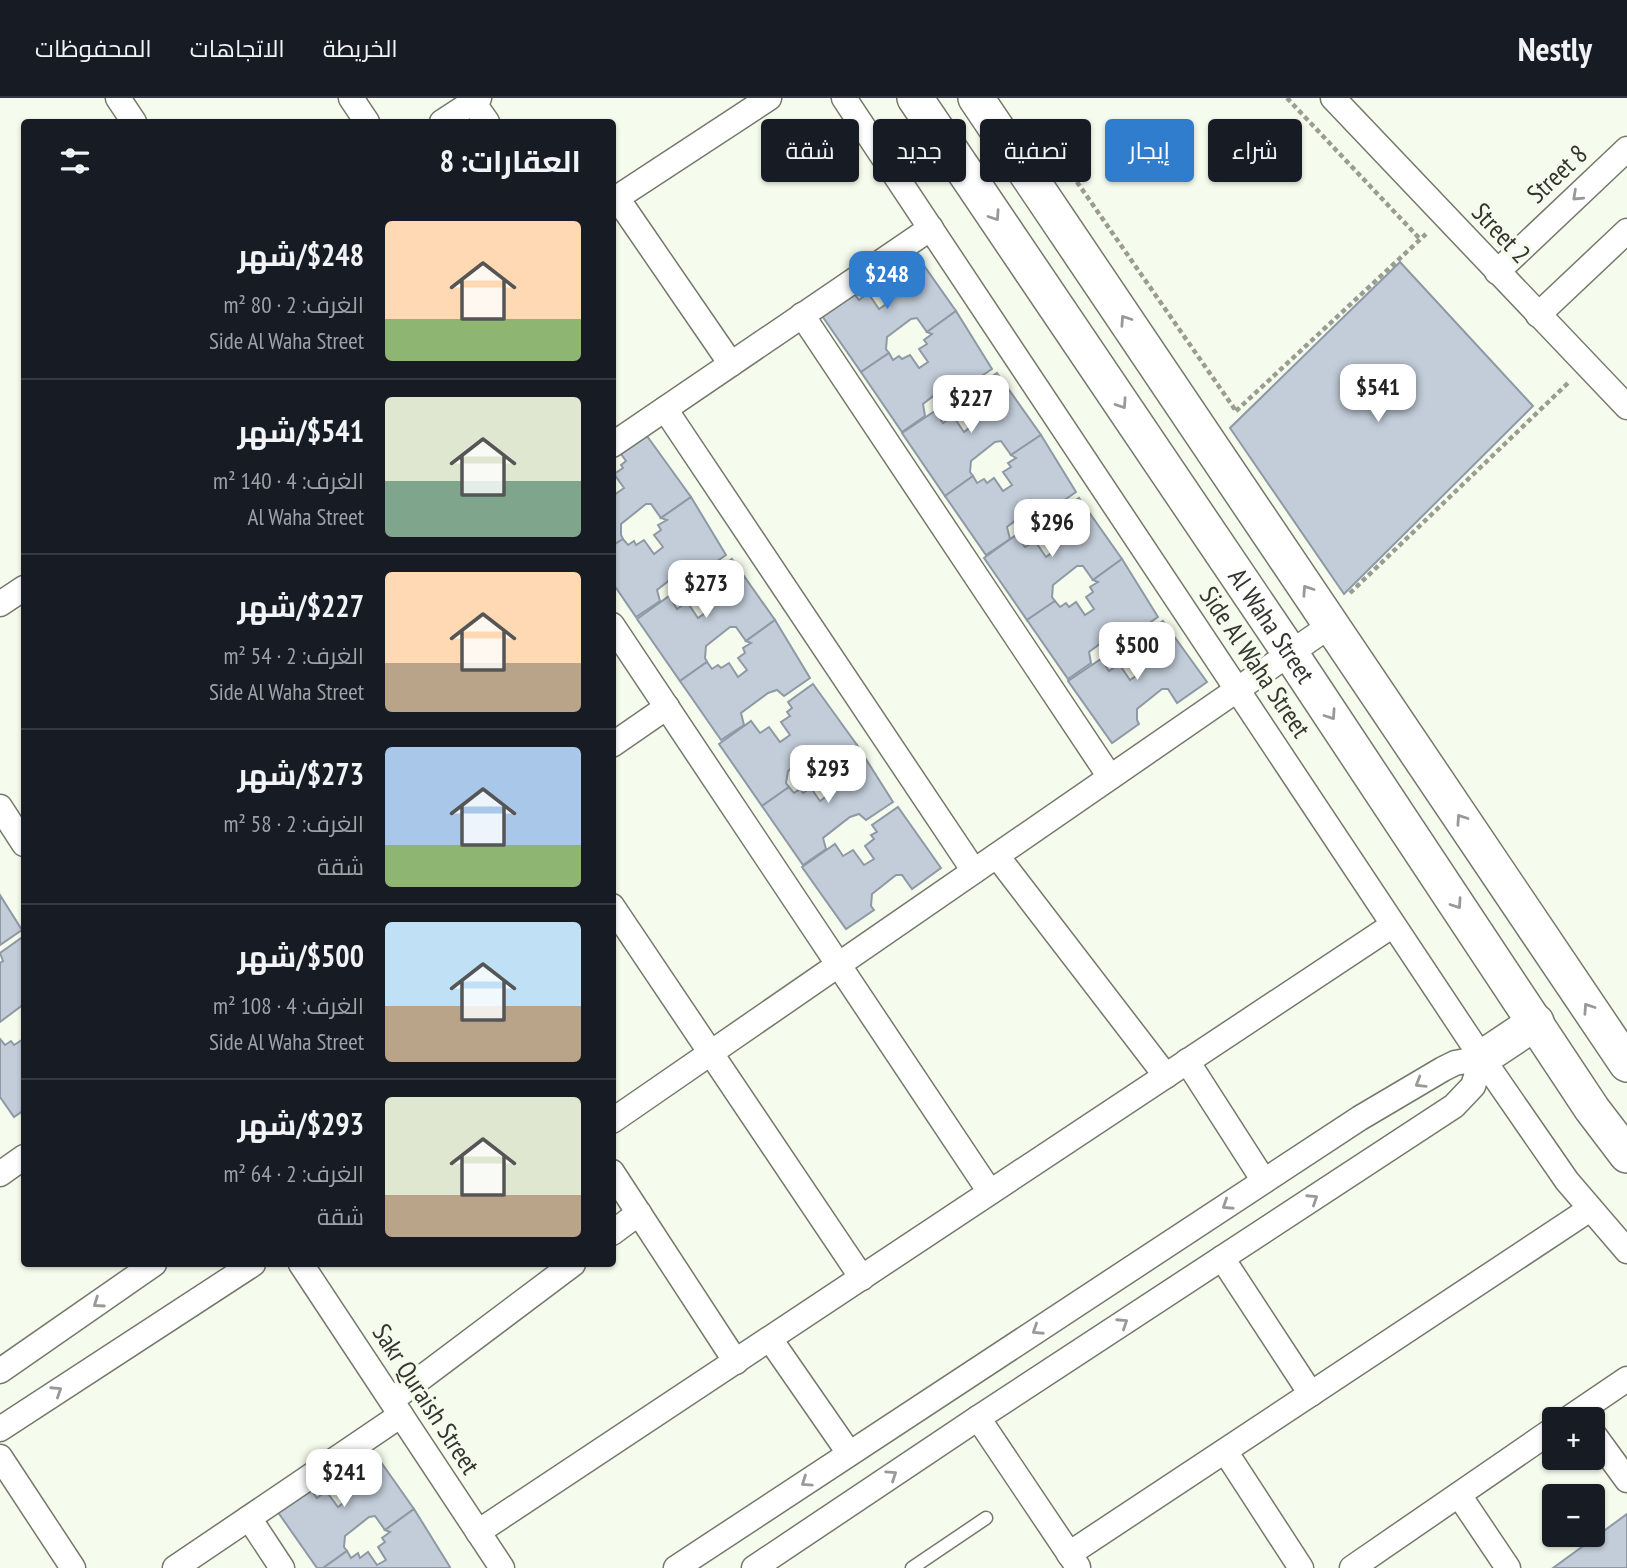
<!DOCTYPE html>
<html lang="ar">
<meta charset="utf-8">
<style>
:root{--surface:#171b24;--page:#20242c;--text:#f1f3f6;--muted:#9ea1a6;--line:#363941;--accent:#307dcd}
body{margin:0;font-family:"PT Sans Narrow",Cairo,sans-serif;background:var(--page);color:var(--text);direction:rtl;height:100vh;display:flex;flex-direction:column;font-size:26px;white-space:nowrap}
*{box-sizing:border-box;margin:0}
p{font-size:23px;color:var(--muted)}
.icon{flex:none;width:38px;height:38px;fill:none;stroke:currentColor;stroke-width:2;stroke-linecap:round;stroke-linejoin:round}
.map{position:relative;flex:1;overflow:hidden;direction:ltr}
.details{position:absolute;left:21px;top:21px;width:595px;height:1148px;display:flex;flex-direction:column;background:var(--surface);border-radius:7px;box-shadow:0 2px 5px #0004;direction:rtl}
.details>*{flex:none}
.banner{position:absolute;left:637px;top:21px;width:665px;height:63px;direction:rtl;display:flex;gap:14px}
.buttons{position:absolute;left:1542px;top:1309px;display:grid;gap:14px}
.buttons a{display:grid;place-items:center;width:63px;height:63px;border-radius:7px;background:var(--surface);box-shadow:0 2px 5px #0004;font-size:35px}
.price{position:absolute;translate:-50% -60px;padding:0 16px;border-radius:14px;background:#fff;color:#222;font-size:23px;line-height:46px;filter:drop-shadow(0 2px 4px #0008)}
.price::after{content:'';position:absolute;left:50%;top:42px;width:21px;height:16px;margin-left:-10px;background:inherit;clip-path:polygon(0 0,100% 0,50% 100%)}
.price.active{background:var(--accent);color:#fff}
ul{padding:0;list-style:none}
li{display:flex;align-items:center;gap:21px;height:175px;padding:0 35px}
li+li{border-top:2px solid var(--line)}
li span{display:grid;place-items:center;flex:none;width:196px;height:140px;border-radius:7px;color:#555}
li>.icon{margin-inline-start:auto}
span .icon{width:84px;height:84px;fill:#fffc;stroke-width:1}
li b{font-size:30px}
h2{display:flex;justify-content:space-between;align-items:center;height:84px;padding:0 35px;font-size:30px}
.chip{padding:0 24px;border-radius:7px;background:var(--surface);box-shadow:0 2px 5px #0004;font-size:24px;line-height:63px}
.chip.active{background:var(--accent);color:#fff}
header{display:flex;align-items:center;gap:42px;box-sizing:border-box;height:98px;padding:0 35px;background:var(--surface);border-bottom:2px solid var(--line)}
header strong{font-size:33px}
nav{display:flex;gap:38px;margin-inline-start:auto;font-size:24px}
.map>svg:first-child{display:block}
.building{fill:#c2cdd9;stroke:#8f99a5;stroke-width:2}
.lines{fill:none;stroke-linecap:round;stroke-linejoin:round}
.lane-casing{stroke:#74796c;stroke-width:15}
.street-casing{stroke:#74796c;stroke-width:27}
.secondary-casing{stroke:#74796c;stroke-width:38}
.path{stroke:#999d92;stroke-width:4.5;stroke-dasharray:5 3.5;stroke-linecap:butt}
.lane{stroke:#fff;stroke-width:12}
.street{stroke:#fff;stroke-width:24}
.secondary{stroke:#fff;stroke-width:35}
.oneway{stroke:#999a98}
.labels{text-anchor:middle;stroke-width:7;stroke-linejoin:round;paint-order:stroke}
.street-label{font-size:26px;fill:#333630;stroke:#f6fced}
</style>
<header>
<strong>Nestly</strong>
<nav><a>الخريطة</a><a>الاتجاهات</a><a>المحفوظات</a></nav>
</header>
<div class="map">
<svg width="1627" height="1470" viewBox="0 0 1627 1470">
<rect width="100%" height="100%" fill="#f6fced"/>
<g class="building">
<path d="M 913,152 L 956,213 L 927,234 L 917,220 L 911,221 L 887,239 L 886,251 L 889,255 L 861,274 L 818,212 L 850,190 L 859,202 L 868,195 L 879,211 L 889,204 L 880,191 L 889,185 L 886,181 L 892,178 L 887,171 Z"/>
<path d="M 1400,164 L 1533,308 L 1344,496 L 1230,330 Z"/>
<path d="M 956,213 L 992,271 L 965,289 L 958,283 L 949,286 L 923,306 L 925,318 L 902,334 L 861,274 L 889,255 L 893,262 L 899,258 L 902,261 L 910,257 L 919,270 L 928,264 L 919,251 L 927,246 L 924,242 L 932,236 L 927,234 Z"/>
<path d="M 997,275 L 1041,337 L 1011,357 L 1001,343 L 995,344 L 971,363 L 970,374 L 973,378 L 945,398 L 902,335 L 935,313 L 943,325 L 953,318 L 964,334 L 973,327 L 965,314 L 973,308 L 971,304 L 976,300 L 971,294 Z"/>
<path d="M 1041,337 L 1076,394 L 1050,412 L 1042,406 L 1033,409 L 1007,429 L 1010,441 L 986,457 L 945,398 L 973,378 L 977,385 L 984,381 L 987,385 L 994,380 L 1003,393 L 1012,387 L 1003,374 L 1011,369 L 1008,365 L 1016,360 L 1011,357 Z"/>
<path d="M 647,338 L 691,399 L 661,420 L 651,406 L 646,406 L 621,426 L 621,437 L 623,441 L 612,448 L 612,395 L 614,397 L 624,390 L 614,376 L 623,370 L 621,367 L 626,363 L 621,356 Z"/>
<path d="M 691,399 L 726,457 L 700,475 L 693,469 L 684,471 L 657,492 L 660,503 L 636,519 L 612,484 L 612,448 L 623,441 L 628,447 L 634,443 L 636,447 L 644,442 L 654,456 L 663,449 L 654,437 L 661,432 L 658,427 L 667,422 L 661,420 Z"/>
<path d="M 1079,400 L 1122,461 L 1093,482 L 1083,468 L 1077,468 L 1053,487 L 1052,499 L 1055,503 L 1027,522 L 984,460 L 1016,437 L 1025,449 L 1035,443 L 1046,459 L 1055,452 L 1046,439 L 1055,432 L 1053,429 L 1058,425 L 1053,418 Z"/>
<path d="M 732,461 L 775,522 L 746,543 L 736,529 L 730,529 L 706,548 L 705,560 L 707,564 L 680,583 L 637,521 L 669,498 L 677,511 L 687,504 L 698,520 L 708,513 L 699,500 L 708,494 L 705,490 L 711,486 L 706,479 Z"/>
<path d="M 1122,461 L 1158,519 L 1132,537 L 1125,531 L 1116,534 L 1089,554 L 1091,565 L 1068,581 L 1027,522 L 1055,503 L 1060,509 L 1066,505 L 1069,509 L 1076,504 L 1085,517 L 1094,511 L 1086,499 L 1093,494 L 1090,489 L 1098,484 L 1093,482 Z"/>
<path d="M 775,522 L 810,580 L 784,598 L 777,592 L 768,595 L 741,615 L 744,627 L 721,642 L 680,583 L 707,564 L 712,571 L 718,567 L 721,570 L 729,565 L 738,579 L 747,572 L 738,560 L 745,555 L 743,550 L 751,545 L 746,543 Z"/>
<path d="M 1163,523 L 1207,584 L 1177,605 L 1168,591 L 1162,591 L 1137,611 L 1137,622 L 1139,626 L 1112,645 L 1068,583 L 1101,561 L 1109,573 L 1119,566 L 1130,582 L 1140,575 L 1130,562 L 1139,555 L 1137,552 L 1142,548 L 1137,542 Z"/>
<path d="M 813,586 L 857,647 L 828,668 L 818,654 L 812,654 L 788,673 L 786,685 L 789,689 L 762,708 L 719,646 L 751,623 L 760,635 L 769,629 L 780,644 L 790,637 L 781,624 L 790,618 L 787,614 L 792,610 L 788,604 Z"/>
<path d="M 857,647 L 893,704 L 866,722 L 859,716 L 850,719 L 823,740 L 826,751 L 803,767 L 762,708 L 789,689 L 794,695 L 800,691 L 803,695 L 811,690 L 820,703 L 828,697 L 820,684 L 827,679 L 825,675 L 833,670 L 828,668 Z"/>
<path d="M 898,709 L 941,770 L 912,791 L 902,777 L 896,777 L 872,796 L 871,808 L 874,812 L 846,831 L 802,769 L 835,746 L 843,758 L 853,752 L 864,767 L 874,761 L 865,748 L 874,741 L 871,737 L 877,734 L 872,727 Z"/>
<path d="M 0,797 L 22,832 L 0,847 Z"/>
<path d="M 24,838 L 24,906 L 0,924 L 0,865 L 3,863 L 0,855 Z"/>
<path d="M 0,941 L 5,947 L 11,943 L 14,947 L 22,942 L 24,946 L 24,1012 L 14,1019 L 0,999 Z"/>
<path d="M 371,1350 L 414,1411 L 385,1432 L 375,1418 L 369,1419 L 345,1438 L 344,1449 L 347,1453 L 323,1470 L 317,1470 L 275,1410 L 308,1388 L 317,1400 L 326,1393 L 338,1409 L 347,1402 L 338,1389 L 347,1382 L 345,1379 L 350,1375 L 345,1369 Z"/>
<path d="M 414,1411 L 450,1469 L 448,1470 L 323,1470 L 347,1453 L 351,1460 L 358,1455 L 360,1460 L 368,1454 L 377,1467 L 386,1462 L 378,1449 L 385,1444 L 382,1440 L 390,1434 L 385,1432 Z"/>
<path d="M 1627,1416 L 1627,1470 L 1553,1470 Z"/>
</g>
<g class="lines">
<defs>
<path id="lane" d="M 912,1470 L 986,1420"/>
<g id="street">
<path d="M 118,0 L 134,24"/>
<path d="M 351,0 L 367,24"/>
<path d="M 844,0 L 1482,960 L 1567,1083 L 1627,1153"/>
<path d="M 1333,0 L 1627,309"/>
<path d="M 473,4 L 487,24"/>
<path d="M 442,24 L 479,0"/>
<path d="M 617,100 L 731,266"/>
<path d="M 612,103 L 769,0"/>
<path d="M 1497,174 L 1627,51"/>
<path d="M 802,217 L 1110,679"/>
<path d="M 1538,217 L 1627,133"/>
<path d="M 665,311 L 974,773"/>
<path d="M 612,347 L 931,130"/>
<path d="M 0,506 L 24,490"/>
<path d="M 612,527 L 990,1094"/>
<path d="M 612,647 L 667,609"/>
<path d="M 0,709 L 24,746"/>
<path d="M 997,758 L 1166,978"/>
<path d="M 612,808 L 862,1180"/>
<path d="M 1187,963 L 1264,1083"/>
<path d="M 612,1023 L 1331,527"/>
<path d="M 612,1074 L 736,1264"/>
<path d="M 0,1076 L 24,1059"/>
<path d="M 612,1135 L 639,1115"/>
<path d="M 1222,1160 L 1311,1296"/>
<path d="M 301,1166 L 502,1470"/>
<path d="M 770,1241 L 849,1355"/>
<path d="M 0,1273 L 154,1166"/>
<path d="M 392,1302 L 573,1166"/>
<path d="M 978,1320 L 1078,1469"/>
<path d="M 1568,1321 L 1627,1281"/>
<path d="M 0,1331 L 253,1166"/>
<path d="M 1592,1334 L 1627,1382"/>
<path d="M 1225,1353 L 1301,1470"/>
<path d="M 0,1359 L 73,1470"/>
<path d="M 1459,1397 L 1508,1470"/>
<path d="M 249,1420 L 282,1470"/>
<path d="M 478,1434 L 1393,827"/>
<path d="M 1069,1456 L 1590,1111"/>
<path d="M 175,1470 L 401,1317"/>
<path d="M 676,1470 L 1360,1020 L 1443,971 L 1455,965 L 1482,960 L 1473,988 L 1454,1008 L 978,1320 L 754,1470"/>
<path d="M 1352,1470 L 1554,1331"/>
</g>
<g id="secondary">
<path id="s1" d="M 915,0 L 1290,555 L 1592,1011 L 1627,1057"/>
<path d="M 976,0 L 1627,966"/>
<path d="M 1482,960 L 1536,924"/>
</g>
</defs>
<use href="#lane" class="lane-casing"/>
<use href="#street" class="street-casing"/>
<use href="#secondary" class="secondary-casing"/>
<g class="path">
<path d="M 1287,0 L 1420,141"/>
<path d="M 1043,35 L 1236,313"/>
<path d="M 1236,313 L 1426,136"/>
<path d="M 1350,495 L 1568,285"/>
</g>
<use href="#lane" class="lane"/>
<use href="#street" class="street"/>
<use href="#secondary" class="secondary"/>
</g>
<defs><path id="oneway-chevron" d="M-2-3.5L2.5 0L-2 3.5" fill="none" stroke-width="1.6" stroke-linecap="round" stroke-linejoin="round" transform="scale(1.75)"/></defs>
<g class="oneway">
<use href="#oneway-chevron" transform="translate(1577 98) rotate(137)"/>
<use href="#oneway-chevron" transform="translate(995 118) rotate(56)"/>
<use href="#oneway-chevron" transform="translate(1125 222) rotate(-124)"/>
<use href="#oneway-chevron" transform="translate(1122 306) rotate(56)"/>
<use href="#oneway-chevron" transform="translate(1307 492) rotate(-124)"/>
<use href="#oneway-chevron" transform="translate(1331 617) rotate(56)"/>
<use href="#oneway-chevron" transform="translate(1461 721) rotate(-124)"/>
<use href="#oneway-chevron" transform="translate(1457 806) rotate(56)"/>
<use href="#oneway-chevron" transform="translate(1588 910) rotate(-124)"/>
<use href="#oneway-chevron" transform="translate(1420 985) rotate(149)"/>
<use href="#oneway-chevron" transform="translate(1313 1101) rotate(-33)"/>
<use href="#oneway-chevron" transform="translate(1227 1107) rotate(147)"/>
<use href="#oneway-chevron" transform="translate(98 1205) rotate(145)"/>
<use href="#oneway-chevron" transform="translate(1123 1225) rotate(-33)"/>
<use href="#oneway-chevron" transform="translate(1037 1232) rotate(147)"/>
<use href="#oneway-chevron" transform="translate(57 1293) rotate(-33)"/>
<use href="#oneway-chevron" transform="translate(892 1377) rotate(-34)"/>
<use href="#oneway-chevron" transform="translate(806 1384) rotate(146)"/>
</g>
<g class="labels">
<g class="street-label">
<text transform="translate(1557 76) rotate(-43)" y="9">Street 8</text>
<text transform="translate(1501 135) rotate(47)" y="9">Street 2</text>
<text dy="9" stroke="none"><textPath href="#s1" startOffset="637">Al Waha Street</textPath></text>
<text transform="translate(1255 564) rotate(56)" y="9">Side Al Waha Street</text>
<text transform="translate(426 1301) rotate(57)" y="9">Sakr Quraish Street</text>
</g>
</g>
</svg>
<div class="buttons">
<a>+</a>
<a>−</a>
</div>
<b class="price active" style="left:887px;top:213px">$248</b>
<b class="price" style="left:1378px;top:326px">$541</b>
<b class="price" style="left:971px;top:337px">$227</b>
<b class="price" style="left:1052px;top:461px">$296</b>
<b class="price" style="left:706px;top:522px">$273</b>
<b class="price" style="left:1137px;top:584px">$500</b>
<b class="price" style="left:828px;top:707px">$293</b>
<b class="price" style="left:344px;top:1411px">$241</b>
<div class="banner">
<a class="chip">شراء</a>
<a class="chip active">إيجار</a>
<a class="chip">تصفية</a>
<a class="chip">جديد</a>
<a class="chip">شقة</a>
</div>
<section class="details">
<h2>العقارات: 8<svg class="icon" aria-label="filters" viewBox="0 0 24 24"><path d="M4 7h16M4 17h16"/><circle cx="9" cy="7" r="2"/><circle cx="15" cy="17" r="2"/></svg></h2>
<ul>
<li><span style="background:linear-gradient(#ffd9b3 70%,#8fb573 0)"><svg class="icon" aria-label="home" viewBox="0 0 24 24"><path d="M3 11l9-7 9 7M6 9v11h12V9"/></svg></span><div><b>$248/شهر</b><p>الغرف: 2 · 80 m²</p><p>Side Al Waha Street</p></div></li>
<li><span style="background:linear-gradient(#dfe7d0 60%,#7fa58c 0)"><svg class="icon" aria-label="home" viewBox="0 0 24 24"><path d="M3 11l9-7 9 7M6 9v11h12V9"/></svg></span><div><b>$541/شهر</b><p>الغرف: 4 · 140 m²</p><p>Al Waha Street</p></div></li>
<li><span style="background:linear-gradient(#ffd9b3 65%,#b9a48a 0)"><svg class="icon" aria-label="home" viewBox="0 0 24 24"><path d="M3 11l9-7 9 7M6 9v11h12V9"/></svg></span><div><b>$227/شهر</b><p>الغرف: 2 · 54 m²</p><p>Side Al Waha Street</p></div></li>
<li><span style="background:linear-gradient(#a9c7e8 70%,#8fb573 0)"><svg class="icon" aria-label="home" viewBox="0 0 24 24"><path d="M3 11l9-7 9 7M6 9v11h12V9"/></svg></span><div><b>$273/شهر</b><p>الغرف: 2 · 58 m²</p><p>شقة</p></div></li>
<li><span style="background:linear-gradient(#bfe0f5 60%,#b9a48a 0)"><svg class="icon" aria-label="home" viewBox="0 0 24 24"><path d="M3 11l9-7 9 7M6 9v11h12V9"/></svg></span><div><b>$500/شهر</b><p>الغرف: 4 · 108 m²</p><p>Side Al Waha Street</p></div></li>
<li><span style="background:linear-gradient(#dfe7d0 70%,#b9a48a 0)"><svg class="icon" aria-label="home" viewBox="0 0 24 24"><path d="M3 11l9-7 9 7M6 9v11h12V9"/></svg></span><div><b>$293/شهر</b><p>الغرف: 2 · 64 m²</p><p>شقة</p></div></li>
</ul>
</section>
</div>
